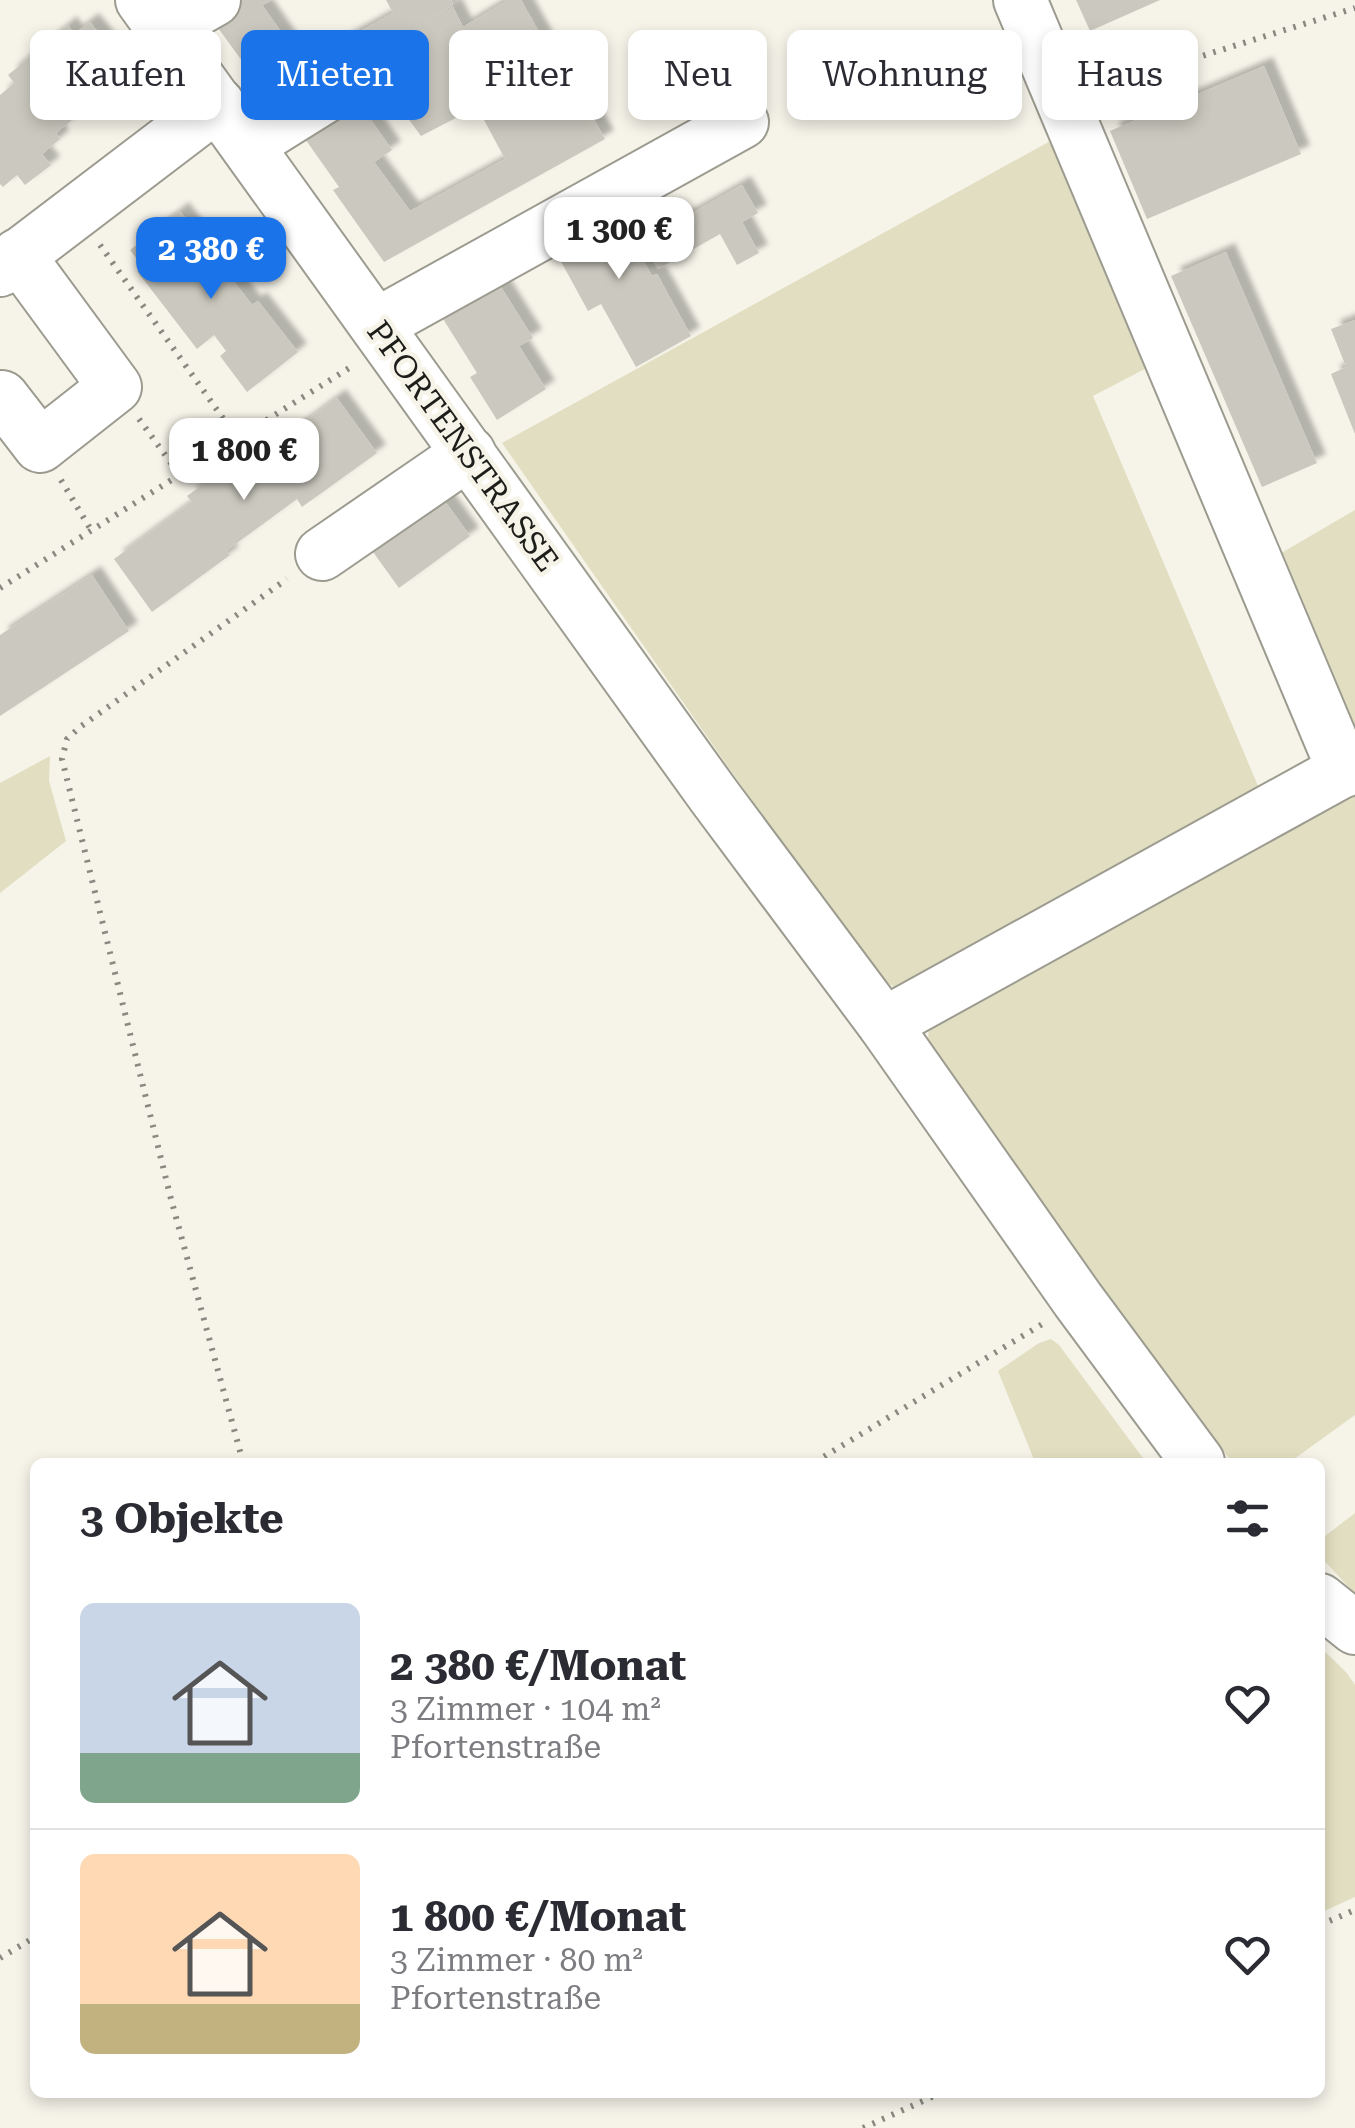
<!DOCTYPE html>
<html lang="de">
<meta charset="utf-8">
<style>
:root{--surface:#fff;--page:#f7f7f7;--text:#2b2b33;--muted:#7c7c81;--line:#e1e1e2;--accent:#1a73e8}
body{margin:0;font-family:"Roboto Serif",serif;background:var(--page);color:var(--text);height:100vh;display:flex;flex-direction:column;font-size:38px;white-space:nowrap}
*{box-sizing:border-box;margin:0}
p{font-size:32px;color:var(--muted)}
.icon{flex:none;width:55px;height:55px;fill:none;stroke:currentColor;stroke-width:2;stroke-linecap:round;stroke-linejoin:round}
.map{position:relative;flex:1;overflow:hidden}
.side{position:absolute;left:30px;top:1458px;width:1295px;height:640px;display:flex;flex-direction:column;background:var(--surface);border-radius:15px;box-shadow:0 5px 15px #0003}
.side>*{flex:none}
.top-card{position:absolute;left:30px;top:30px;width:1295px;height:90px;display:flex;gap:20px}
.price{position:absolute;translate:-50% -85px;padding:0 22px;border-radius:20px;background:#fff;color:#222;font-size:32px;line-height:65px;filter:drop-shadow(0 2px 5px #0008)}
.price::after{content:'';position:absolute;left:50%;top:60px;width:30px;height:22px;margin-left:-15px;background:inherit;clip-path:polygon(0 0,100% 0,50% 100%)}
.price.selected{background:var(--accent);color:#fff}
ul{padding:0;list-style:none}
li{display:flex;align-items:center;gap:30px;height:250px;padding:0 50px}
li+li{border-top:2px solid var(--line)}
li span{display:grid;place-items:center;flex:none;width:280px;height:200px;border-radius:15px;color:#555}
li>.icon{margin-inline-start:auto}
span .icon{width:120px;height:120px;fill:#fffc;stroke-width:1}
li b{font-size:42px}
h2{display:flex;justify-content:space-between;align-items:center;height:120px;padding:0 50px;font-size:42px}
.tag{padding:0 35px;border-radius:15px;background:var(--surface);box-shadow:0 5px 15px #0003;font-size:35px;line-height:90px}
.tag.selected{background:var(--accent);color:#fff}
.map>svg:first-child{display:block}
.green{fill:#e2dec1}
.building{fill:#cbc9bf;filter:url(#shadow)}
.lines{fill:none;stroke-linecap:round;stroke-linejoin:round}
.minor-casing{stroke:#9c9b90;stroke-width:56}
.path{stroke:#8a8981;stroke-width:6;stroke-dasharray:2.5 8;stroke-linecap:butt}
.minor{stroke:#fff;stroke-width:52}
.labels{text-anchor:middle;stroke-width:9;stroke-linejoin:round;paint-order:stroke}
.street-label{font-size:32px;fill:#1d1d19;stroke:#f6f4e9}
</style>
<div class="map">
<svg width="1355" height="2128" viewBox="0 0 1355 2128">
<defs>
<filter id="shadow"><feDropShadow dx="9" dy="-9" stdDeviation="2.5" flood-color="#0004"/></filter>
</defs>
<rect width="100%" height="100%" fill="#f6f4e9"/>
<g class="green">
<path d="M 1063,134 L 1162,360 L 1093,396 L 1264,800 L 895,988 L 870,970 L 502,443 Z"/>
<path d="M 1355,510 L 1355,749 L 1271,559 Z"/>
<path d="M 50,756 L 49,781 L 66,841 L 0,893 L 0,783 Z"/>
<path d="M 1351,793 L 1355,796 L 1355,1415 L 1290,1462 L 1232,1462 L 1115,1313 L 928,1042 L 929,1022 Z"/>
<path d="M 1051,1339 L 1059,1345 L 1146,1462 L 1035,1462 L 998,1371 L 1039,1343 Z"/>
<path d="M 1355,1513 L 1355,1594 L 1320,1556 L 1320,1540 Z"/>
<path d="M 1320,1647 L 1346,1672 L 1355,1685 L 1355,1897 L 1320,1913 Z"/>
</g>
<g class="building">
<path d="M 232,0 L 273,0 L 262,5 L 303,63 L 393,13 L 386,0 L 451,0 L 453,5 L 424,22 L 453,7 L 463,27 L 508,0 L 521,0 L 557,64 L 561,61 L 605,139 L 384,262 L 333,190 L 339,187 L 303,136 L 356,99 L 392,150 L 374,162 L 410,211 L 505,159 L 477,107 L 421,136 L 393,98 L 422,78 L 400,35 L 275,106 L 210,17 Z"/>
<path d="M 1076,0 L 1160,0 L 1090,31 Z"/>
<path d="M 90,22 L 113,50 L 106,57 L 123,78 L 56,133 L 60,139 L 42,154 L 51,165 L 25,185 L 17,175 L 3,187 L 0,184 L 0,95 L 14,83 L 8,75 L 68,25 L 74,34 Z"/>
<path d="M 1264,66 L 1301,154 L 1147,219 L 1110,131 Z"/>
<path d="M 742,185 L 758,213 L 742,222 L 759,253 L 737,265 L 720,234 L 658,269 L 642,241 Z"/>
<path d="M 610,199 L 652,276 L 657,274 L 691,336 L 636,367 L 601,304 L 588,311 L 546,234 Z"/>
<path d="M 180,211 L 252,305 L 258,301 L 298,352 L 247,392 L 220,356 L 226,351 L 214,335 L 197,349 L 137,271 L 143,267 L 130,250 Z"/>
<path d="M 1226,252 L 1317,463 L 1262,487 L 1171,276 Z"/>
<path d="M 489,268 L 533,338 L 519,346 L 546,389 L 497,420 L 470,377 L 477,373 L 433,303 Z"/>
<path d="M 1355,320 L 1355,434 L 1331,374 L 1346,367 L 1331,329 Z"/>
<path d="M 337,398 L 377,453 L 302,507 L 297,499 L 226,551 L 230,555 L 152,612 L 114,559 L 192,502 L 187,496 L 258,445 L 263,452 Z"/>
<path d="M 439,493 L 470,536 L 399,588 L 368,545 Z"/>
<path d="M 92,575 L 129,631 L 0,716 L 0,635 Z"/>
</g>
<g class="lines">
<defs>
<g id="minor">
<path d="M 142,0 L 714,796 L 884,1024 L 1078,1300 L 1198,1462"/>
<path d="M 1020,0 L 1344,771"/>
<path d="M 163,29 L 214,0"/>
<path d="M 247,145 L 382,61"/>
<path d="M 0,270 L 218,104"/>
<path d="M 376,325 L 742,122"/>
<path d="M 2,397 L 40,446 L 115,387 L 18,255"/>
<path d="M 322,554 L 469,453"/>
<path d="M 884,1024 L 1355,764"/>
<path d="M 1320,1600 L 1355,1628"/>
</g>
</defs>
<use href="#minor" class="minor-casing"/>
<g class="path">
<path d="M 1103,87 L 1355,8"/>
<path d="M 100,245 L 237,438"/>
<path d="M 139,419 L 179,474"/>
<path d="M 61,480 L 91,530"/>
<path d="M 0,588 L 354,365"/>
<path d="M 243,1462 L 171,1199 L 62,759 L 67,739 L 80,727 L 287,579"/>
<path d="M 815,1462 L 1044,1323"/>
<path d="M 1320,1925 L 1355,1910"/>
<path d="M 0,1958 L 35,1937"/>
<path d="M 863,2128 L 943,2092"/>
</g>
<use href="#minor" class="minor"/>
</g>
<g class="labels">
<g class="street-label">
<text transform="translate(463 446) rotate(54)" y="11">PFORTENSTRASSE</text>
</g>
</g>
</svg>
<b class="price" style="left:619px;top:282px">1 300 €</b>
<b class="price selected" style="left:211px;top:302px">2 380 €</b>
<b class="price" style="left:244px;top:503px">1 800 €</b>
<div class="top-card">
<a class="tag">Kaufen</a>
<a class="tag selected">Mieten</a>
<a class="tag">Filter</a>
<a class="tag">Neu</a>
<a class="tag">Wohnung</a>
<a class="tag">Haus</a>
</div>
<section class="side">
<h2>3 Objekte<svg class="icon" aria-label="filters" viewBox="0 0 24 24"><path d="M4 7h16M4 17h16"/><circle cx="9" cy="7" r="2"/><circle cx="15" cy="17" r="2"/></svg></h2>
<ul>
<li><span style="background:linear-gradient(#c9d6e8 75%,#7fa58c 0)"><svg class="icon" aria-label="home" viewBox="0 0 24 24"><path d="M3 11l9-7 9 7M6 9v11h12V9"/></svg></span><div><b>2 380 €/Monat</b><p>3 Zimmer · 104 m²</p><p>Pfortenstraße</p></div><svg class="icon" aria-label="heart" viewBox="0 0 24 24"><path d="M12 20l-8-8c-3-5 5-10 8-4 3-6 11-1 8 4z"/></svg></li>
<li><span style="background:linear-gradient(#ffd9b3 75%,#c2b280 0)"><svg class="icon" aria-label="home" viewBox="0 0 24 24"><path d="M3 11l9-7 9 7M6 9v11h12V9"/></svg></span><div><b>1 800 €/Monat</b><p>3 Zimmer · 80 m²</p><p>Pfortenstraße</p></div><svg class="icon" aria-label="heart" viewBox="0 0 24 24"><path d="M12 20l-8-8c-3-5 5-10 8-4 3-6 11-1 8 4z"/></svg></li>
</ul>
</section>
</div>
